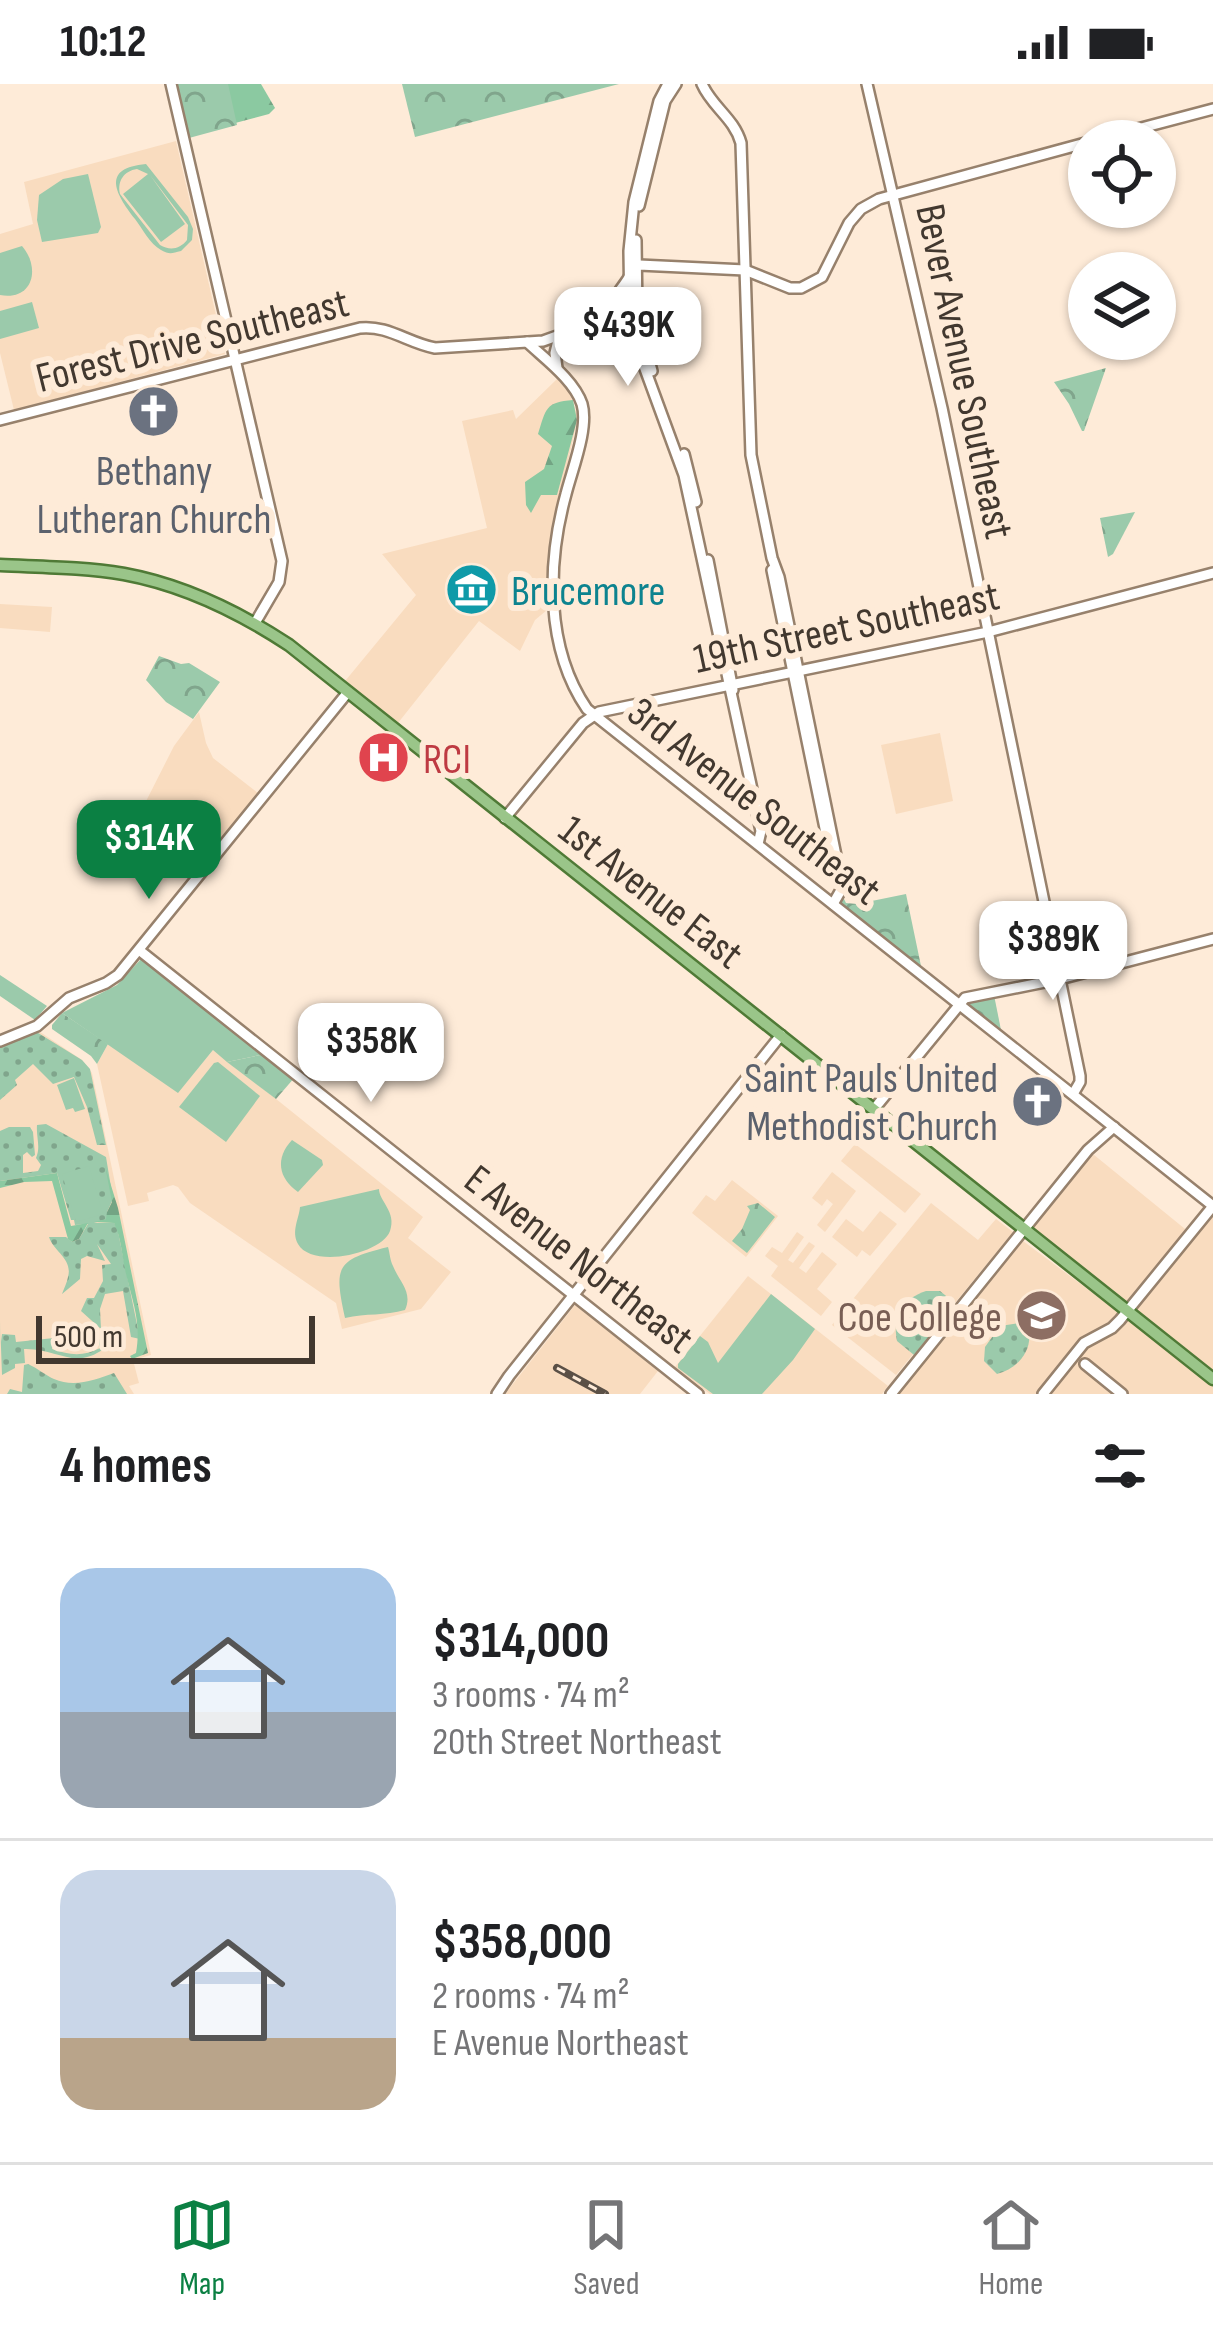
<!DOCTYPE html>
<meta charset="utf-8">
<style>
:root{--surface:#fff;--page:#f2f2f2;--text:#202124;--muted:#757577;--line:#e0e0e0;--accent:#0b8043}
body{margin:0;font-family:"Sofia Sans Condensed",sans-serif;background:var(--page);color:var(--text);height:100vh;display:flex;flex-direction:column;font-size:45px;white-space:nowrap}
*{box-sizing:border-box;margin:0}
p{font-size:39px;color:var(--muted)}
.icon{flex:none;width:66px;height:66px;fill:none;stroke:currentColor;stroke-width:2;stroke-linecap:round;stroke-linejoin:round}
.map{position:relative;height:1310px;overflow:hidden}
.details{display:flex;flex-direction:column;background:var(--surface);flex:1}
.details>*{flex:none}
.controls{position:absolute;left:1068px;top:36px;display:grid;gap:24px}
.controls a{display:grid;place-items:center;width:108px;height:108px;border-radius:50%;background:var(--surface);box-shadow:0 3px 9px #0004;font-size:60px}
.scale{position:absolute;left:36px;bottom:30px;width:279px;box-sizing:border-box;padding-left:12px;border:6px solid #42382f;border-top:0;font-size:33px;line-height:42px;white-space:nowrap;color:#42382f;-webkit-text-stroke:9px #feebd8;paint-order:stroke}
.price{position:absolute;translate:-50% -102px;padding:0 27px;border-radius:24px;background:#fff;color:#222;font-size:39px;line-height:78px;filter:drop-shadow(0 3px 6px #0008)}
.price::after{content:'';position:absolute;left:50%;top:72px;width:36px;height:27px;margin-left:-18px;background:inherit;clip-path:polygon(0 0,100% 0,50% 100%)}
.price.selected{background:var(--accent);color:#fff}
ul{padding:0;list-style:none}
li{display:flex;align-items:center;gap:36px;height:300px;padding:0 60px}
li+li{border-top:3px solid var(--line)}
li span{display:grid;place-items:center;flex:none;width:336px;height:240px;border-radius:36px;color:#555}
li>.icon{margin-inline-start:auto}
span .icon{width:144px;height:144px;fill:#fffc;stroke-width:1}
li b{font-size:51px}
h2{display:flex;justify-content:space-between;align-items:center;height:144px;padding:0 60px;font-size:51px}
.status{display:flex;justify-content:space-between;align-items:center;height:84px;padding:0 60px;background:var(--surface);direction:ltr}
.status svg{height:33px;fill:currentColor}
.menu{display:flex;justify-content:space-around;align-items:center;height:168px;border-top:3px solid var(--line);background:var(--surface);font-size:33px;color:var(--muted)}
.menu a{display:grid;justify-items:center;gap:6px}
.menu .selected{color:var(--accent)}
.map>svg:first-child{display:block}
.built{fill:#f9dcbf}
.grass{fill:url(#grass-dots)}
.forest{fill:url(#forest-firs)}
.park{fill:url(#park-crowns)}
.garden{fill:#9bcaab;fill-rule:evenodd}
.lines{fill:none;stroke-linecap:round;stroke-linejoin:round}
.secondary-casing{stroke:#97816c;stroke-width:14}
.primary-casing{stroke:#4f7a36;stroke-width:15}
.secondary{stroke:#fff;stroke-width:9}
.primary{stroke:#9ac589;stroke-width:10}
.rail-casing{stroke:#5b5046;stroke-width:8}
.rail{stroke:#feebd8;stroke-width:3;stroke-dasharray:9;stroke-linecap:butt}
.labels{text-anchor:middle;stroke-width:12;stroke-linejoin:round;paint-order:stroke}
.street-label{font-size:42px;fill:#42382f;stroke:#feebd8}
.worship-label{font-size:42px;fill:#5b616d;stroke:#feebd8}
.culture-label{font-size:42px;fill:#0d838f;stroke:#feebd8;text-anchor:start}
.health-label{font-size:42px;fill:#be3a42;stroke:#feebd8;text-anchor:start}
.education-label{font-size:42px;fill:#785e54;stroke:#feebd8;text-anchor:end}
</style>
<div class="status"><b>10:12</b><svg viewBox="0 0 49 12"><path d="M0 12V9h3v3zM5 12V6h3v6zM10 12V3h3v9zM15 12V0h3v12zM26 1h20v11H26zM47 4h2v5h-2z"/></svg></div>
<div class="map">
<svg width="1213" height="1310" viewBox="0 0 1213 1310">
<defs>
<pattern id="grass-dots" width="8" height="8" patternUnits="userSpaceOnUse" patternTransform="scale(3)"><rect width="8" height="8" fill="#9bcaab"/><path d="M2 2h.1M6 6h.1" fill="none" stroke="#80a58c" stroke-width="1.8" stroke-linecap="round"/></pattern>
<pattern id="forest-firs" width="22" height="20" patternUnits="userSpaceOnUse" patternTransform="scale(3)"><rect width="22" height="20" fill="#8bc9a1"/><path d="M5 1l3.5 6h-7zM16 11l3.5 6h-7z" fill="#73a484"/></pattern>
<pattern id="park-crowns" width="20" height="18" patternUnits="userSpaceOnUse" patternTransform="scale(3)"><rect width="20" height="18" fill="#9bcaab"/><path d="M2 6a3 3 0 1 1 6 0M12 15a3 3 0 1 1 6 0" fill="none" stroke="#80a58c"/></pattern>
</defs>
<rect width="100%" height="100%" fill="#feebd8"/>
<g class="built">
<path d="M 176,57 L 225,270 L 14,326 L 0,269 L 0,150 L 33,140 L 24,98 Z"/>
<path d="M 557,295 L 569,308 L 578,333 L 549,463 L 547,526 L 535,536 L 520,567 L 479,537 L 394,644 L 341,602 L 416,511 L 382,470 L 487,444 L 462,337 L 513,326 L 516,335 Z"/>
<path d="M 0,520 L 52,523 L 50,548 L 0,544 Z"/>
<path d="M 199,628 L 206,659 L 213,674 L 263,713 L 200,790 L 135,739 L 174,662 Z"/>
<path d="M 940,649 L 953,717 L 896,730 L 881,661 Z"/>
<path d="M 40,948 L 82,976 L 92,989 L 151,1271 L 133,1276 L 139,1299 L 129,1302 L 134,1310 L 0,1310 L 0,960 Z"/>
<path d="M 108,960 L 178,1008 L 214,965 L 423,1133 L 408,1154 L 451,1188 L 421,1225 L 342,1245 L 336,1219 L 190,1119 L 178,1103 L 173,1101 L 147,1109 L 149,1117 L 128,1122 L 97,980 Z"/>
<path d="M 855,1060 L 921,1110 L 905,1129 L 841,1077 Z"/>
<path d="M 1088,1066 L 1190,1149 L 1213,1122 L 1213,1310 L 899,1310 L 1023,1157 L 1121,1230 L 1127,1228 L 1025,1144 Z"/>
<path d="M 832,1088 L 856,1107 L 825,1148 L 817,1141 L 833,1120 L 827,1115 L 822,1122 L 812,1114 Z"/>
<path d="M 732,1096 L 778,1132 L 746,1173 L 692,1129 L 706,1111 L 715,1117 Z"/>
<path d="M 931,1119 L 978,1156 L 996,1135 L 1013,1148 L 896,1291 L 832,1241 Z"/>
<path d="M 880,1127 L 897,1140 L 870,1172 L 862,1166 L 857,1173 L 832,1153 L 846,1135 L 863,1148 Z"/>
<path d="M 797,1148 L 804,1153 L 788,1176 L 793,1179 L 809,1158 L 815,1162 L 799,1184 L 806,1189 L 822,1168 L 837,1180 L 817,1205 L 832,1218 L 821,1232 L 771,1192 L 778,1182 L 765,1172 L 772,1163 L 782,1169 Z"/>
<path d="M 748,1192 L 888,1302 L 882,1310 L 710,1310 L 675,1283 Z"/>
<path d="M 575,1221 L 658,1287 L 640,1310 L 505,1310 Z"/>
</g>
<g class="grass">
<path d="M 35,947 L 82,976 L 90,985 L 106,1061 L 97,1061 L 87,1023 L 74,993 L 53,1000 L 33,980 L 15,996 L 17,1001 L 0,1016 L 0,960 Z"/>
<path d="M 46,1040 L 106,1073 L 113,1115 L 107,1128 L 107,1135 L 94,1139 L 114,1139 L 117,1143 L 140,1255 L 131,1253 L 123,1207 L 105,1210 L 100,1225 L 101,1245 L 81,1227 L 87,1214 L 94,1214 L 103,1197 L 102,1181 L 111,1180 L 97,1160 L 105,1177 L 87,1172 L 81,1175 L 80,1195 L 62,1210 C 64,1204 67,1199 68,1193 C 73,1175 54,1168 49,1153 L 66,1153 L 72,1158 L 79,1155 L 88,1140 L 75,1141 L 74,1136 L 71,1136 L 57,1089 L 0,1097 L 0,1047 L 9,1043 L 30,1043 L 33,1048 L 35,1071 L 32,1073 L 27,1068 L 23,1071 L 23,1089 L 38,1087 L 41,1081 L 36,1074 C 41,1063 36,1053 37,1041 Z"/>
<path d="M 926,1207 L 940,1207 L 956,1220 L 914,1271 L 897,1257 C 892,1232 902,1215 926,1207 Z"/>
<path d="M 0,1236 L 1,1258 L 2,1250 L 15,1251 L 16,1258 L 54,1254 L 52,1265 C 69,1271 83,1273 100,1264 L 98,1256 L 101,1255 L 105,1264 C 74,1287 58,1264 24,1265 L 25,1279 L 15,1280 L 15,1284 L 2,1291 Z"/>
<path d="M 1019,1239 L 1029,1247 C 1032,1268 1017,1285 997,1290 L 984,1277 L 985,1263 L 1000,1242 Z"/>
<path d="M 28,1280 C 37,1284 47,1292 54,1295 C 74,1304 95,1296 114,1289 L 127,1310 L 7,1310 L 10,1305 L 22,1308 L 24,1281 Z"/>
</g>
<g class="forest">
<path d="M 178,0 L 261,0 L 275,24 L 269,30 L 190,51 Z"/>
<path d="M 573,316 L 577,336 L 557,411 L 541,411 L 531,429 L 526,421 L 525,398 L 544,385 L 552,362 L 538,350 C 546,325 545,318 573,316 Z"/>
<path d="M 105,1082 L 118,1124 L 148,1269 L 132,1275 L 130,1272 L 136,1269 C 141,1240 134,1222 127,1194 C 122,1176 122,1155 114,1139 L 94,1138 L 106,1135 L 107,1128 L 112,1118 Z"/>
<path d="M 57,1089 L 71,1142 L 88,1139 L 79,1155 L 72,1158 L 68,1155 L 52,1097 L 24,1098 L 0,1104 L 0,1097 Z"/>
</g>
<g class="park">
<path d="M 177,0 L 228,0 L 237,41 L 189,54 Z"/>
<path d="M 402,0 L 619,0 L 415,53 Z"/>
<path d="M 1106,284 L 1084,347 L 1082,347 L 1069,320 L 1054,298 Z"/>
<path d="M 1135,428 L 1113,470 L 1108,473 L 1100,434 Z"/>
<path d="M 159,572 L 181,580 L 189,579 L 220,598 L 193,635 L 166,618 L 146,596 Z"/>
<path d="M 906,810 L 921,882 L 919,883 L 839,818 L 842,811 L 846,819 L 857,820 Z"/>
<path d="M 0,891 L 47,922 L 35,936 L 0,912 Z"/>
<path d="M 994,911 L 1001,946 L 965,920 Z"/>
<path d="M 62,929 L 108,960 L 97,980 L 91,972 L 52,945 L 52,941 Z"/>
<path d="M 265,970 L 295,993 L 276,1015 L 227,978 Z"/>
<path d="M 758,1119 L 775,1133 L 747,1169 L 732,1157 L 742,1145 L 750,1126 L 747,1122 Z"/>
</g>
<g class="garden">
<path d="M 146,80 L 188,133 L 193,145 L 192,156 L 181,167 C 172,169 170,171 161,166 C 150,160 142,144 135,135 C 114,108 102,84 146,80 ZM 137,85 L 148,90 L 123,110 L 161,158 L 185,140 L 150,91 L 188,141 L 187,156 C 180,165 170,167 160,161 L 120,110 C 117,97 124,87 137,85 Z"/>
<path d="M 88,90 L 101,143 L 98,149 L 42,158 L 37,136 L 39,111 L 63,95 Z"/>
<path d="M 22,162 C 41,184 33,217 0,211 L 0,169 Z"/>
<path d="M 32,218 L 39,244 L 0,255 L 0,227 Z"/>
<path d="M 141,875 L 265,970 L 227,978 L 213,966 L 178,1009 L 62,929 L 117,901 Z"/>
<path d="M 218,978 L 260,1012 L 226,1058 L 179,1023 L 214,979 Z"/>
<path d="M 74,994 L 85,1025 L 75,1028 L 73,1024 L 66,1026 L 57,1001 Z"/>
<path d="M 292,1056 L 322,1076 L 323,1081 L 298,1108 C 278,1094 275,1074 292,1056 Z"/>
<path d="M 89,1082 L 103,1130 L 76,1138 L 62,1090 Z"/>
<path d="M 379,1105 C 379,1117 397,1128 390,1147 C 382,1170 312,1185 298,1160 C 291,1147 299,1135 300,1123 Z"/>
<path d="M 388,1163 C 390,1170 390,1176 393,1182 C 400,1199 413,1208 405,1226 C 385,1232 366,1229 345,1234 C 334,1183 335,1176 388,1163 Z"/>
<path d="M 771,1210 L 815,1245 L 793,1276 L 762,1310 L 713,1310 L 678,1284 L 678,1280 L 700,1252 L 708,1258 L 718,1279 Z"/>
</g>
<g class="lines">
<defs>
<g id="secondary">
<path d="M 171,0 L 282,477 L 279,498 L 255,539"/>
<path d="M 668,0 L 659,17 L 634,118 L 629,167 L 630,232 L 641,274 L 684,391 L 761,747 L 758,760"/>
<path d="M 702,0 C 712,23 734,34 741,59 L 751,371 L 772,474 L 779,493 L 841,796 L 841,806 L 833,820"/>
<path d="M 867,0 L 942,324 L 1080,992 L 1080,998 L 1073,1010"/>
<path d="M 1092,57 L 1213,25"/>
<path d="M 639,122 L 665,17 L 676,0"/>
<path d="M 636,156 L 637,233 L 652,287"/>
<path d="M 527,258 C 545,275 574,296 582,320 C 589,344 572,386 566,410 C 547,479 545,564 587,625 L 1213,1122"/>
<path d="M 557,284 L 555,269 L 559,252"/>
<path d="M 0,336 L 360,244 C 388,241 408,259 435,264 L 543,257 C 582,245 618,219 635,182 L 639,181 L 745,186 L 790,204 L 801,204 L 822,193 L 849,139 L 861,125 L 879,115 L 1089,58"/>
<path d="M 684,370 L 696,418"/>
<path d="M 708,476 L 733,606"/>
<path d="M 772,486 L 835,793"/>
<path d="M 505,734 L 583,639 L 599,628 L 988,548 L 1213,489"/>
<path d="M 139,866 L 698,1310"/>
<path d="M 0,957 L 37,942 L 69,914 L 106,899 L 118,891 L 348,608"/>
<path d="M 874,1025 L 965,914 L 1060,895 L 1213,855"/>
<path d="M 1085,1280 L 1122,1310"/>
<path d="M 497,1310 L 509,1292 L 781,951"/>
<path d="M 891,1310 L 1088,1066 L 1114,1043"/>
<path d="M 1043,1310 L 1084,1259 L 1112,1244 L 1120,1236 L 1213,1122"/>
</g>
<path id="primary" d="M 0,481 C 41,483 83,483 124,490 C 184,501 239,528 289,561 L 1213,1295"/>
</defs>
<use href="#secondary" class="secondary-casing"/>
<use href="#primary" class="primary-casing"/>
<use href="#secondary" class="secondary"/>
<use href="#primary" class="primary"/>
<defs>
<path id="rail" d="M 557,1284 L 605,1310"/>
</defs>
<use href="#rail" class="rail-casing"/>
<use href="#rail" class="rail"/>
</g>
<defs>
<symbol id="church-disc" viewBox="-11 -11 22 22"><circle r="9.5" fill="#6b7280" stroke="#feebd8"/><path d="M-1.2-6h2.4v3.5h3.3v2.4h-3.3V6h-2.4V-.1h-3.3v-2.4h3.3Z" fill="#fff"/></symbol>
<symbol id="museum-disc" viewBox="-11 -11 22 22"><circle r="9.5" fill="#0f9aa8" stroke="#feebd8"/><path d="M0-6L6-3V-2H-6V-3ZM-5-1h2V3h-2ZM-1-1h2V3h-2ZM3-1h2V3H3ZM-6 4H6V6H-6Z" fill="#fff"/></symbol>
<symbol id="hospital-disc" viewBox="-11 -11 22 22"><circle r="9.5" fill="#e0444e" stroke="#feebd8"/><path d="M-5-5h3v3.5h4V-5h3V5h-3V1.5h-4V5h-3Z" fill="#fff"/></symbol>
<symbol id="university-disc" viewBox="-11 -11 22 22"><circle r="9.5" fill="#8d6e63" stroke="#feebd8"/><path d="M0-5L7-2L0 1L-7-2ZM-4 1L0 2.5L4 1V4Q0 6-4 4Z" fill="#fff"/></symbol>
</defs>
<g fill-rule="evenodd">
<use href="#church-disc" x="124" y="298" width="59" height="59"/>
<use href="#museum-disc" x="442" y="476" width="59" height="59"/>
<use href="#hospital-disc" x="354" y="644" width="59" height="59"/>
<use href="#church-disc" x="1008" y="988" width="59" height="59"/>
<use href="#university-disc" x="1012" y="1202" width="59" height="59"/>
</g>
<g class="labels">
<g class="street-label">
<text transform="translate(192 255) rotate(-14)" y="15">Forest Drive Southeast</text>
<text transform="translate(966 287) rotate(78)" y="15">Bever Avenue Southeast</text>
<text transform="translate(846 542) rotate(-12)" y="15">19th Street Southeast</text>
<text transform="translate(755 716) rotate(38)" y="15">3rd Avenue Southeast</text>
<text transform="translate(652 807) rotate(38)" y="15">1st Avenue East</text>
<text transform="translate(580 1174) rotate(38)" y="15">E Avenue Northeast</text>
</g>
<g class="worship-label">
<text x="154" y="401">Bethany<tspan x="154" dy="48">Lutheran Church</tspan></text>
<text x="998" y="1008" text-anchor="end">Saint Pauls United<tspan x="998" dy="48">Methodist Church</tspan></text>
</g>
<g class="culture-label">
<text x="511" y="521">Brucemore</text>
</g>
<g class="health-label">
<text x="423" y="689">RCI</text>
</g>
<g class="education-label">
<text x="1002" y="1247">Coe College</text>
</g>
</g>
</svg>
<div class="controls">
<a><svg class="icon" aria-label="locate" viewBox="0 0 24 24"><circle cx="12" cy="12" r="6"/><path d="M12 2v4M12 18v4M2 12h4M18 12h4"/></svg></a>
<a><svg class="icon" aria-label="layers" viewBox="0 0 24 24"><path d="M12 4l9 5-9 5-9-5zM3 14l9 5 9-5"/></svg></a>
</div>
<div class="scale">500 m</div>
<b class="price" style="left:628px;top:305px">$439K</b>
<b class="price selected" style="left:149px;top:818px">$314K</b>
<b class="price" style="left:1053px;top:919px">$389K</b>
<b class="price" style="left:371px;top:1021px">$358K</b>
</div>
<section class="details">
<h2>4 homes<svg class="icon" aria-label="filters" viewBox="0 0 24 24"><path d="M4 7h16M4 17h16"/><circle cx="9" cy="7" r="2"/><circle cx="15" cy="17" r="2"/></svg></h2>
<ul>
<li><span style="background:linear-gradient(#a9c7e8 60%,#9aa5b1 0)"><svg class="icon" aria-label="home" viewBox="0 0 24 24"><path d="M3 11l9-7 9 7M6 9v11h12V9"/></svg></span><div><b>$314,000</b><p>3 rooms · 74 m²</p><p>20th Street Northeast</p></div></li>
<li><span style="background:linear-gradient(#c9d6e8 70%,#b9a48a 0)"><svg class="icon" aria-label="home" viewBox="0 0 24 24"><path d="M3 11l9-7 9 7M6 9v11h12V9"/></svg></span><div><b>$358,000</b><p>2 rooms · 74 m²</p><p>E Avenue Northeast</p></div></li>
</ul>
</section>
<nav class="menu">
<a class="selected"><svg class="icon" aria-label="map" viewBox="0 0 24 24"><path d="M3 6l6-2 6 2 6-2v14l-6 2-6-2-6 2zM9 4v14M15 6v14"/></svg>Map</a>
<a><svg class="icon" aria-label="saved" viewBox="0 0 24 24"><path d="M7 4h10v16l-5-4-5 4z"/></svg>Saved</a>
<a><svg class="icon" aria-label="home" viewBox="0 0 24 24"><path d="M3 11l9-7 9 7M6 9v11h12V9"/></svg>Home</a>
</nav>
